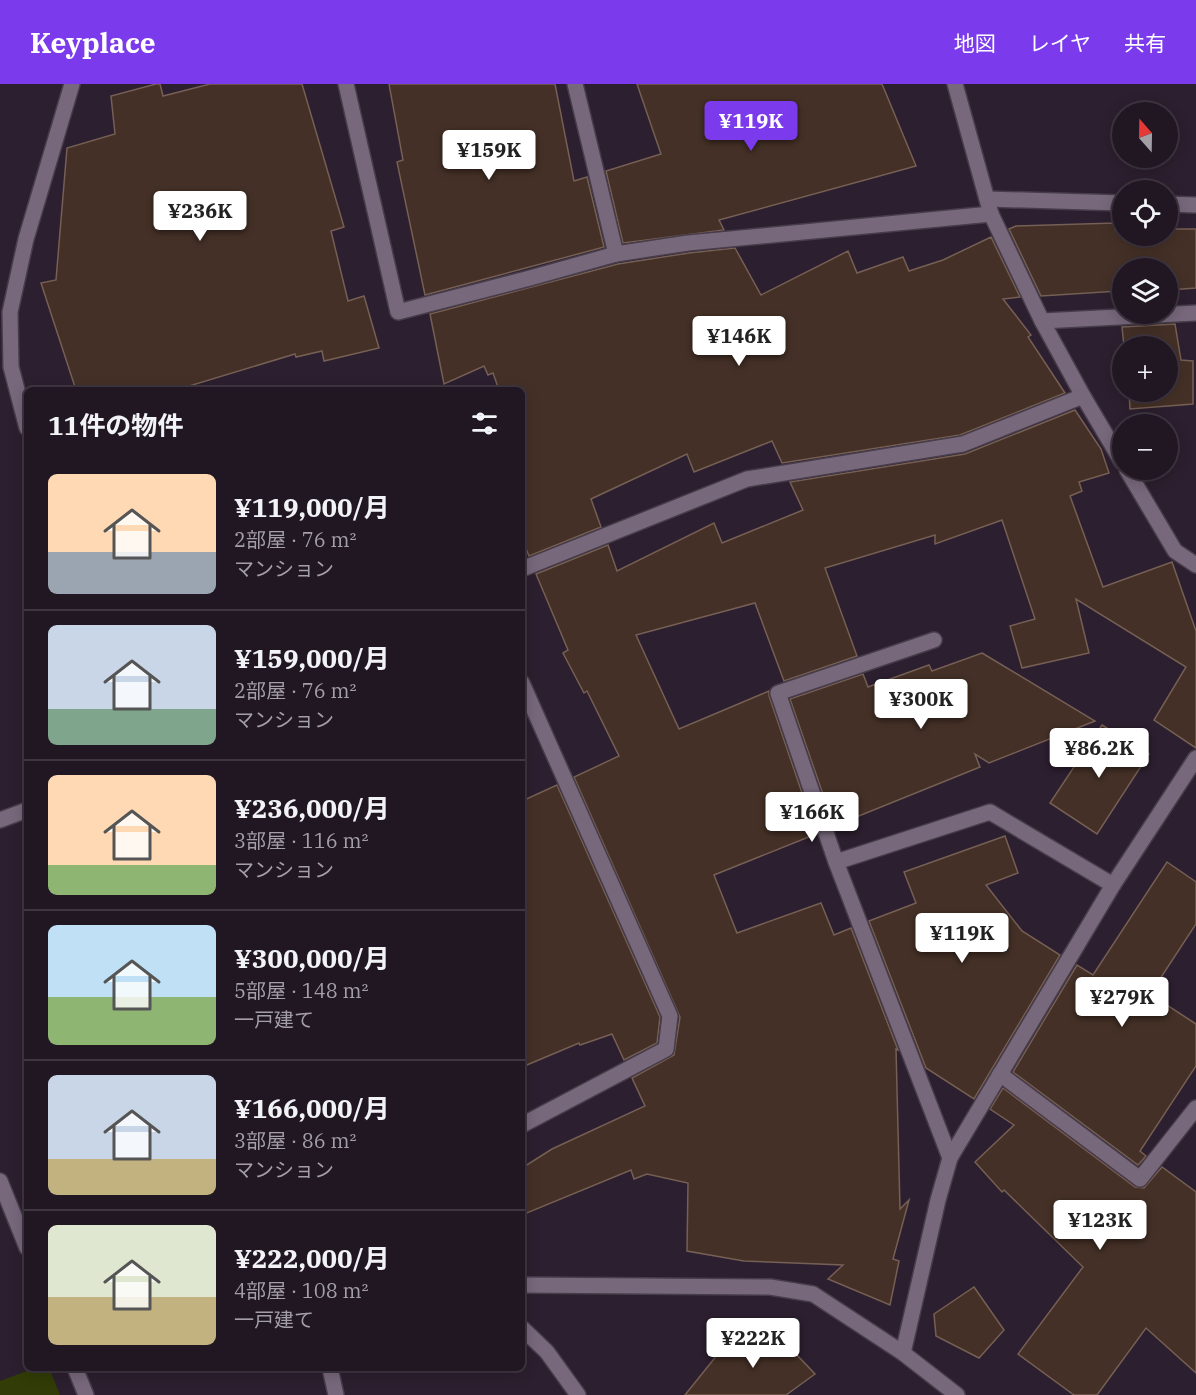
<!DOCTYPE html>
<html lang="ja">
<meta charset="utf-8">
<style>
:root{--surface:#211723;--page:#29202b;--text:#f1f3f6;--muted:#a29fa6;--line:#3e3641;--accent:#7c3aed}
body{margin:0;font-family:"IBM Plex Serif","Noto Sans JP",serif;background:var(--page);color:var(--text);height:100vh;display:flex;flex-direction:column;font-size:22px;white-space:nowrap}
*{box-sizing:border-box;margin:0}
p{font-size:20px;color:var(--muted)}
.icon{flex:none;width:33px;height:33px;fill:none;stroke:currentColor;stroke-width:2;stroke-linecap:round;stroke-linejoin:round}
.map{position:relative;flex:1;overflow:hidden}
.sheet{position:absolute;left:24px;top:303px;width:501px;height:984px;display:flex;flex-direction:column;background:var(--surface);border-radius:9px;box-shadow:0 3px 15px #0003,0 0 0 2px var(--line)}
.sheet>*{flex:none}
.needle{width:39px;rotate:340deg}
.controls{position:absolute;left:1112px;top:18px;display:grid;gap:12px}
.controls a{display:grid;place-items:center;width:66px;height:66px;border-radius:50%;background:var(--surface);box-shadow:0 3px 15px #0003,0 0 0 2px var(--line);font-size:30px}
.price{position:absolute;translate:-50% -51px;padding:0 14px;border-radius:6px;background:#fff;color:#222;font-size:20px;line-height:39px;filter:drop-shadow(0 2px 3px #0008)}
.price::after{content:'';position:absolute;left:50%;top:36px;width:18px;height:14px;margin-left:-9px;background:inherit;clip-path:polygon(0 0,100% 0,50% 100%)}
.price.selected{background:var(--accent);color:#fff}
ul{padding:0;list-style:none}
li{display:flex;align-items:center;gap:18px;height:150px;padding:0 24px}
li+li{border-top:2px solid var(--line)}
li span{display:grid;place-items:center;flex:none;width:168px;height:120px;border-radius:9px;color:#555}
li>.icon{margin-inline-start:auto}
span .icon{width:72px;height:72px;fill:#fffc;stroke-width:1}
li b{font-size:26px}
h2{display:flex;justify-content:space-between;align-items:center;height:72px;padding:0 24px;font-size:26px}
header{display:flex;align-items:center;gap:36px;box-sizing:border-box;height:84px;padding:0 30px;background:var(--accent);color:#fff}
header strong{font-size:28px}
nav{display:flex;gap:33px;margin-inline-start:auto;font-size:21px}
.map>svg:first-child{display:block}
.green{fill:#313c06}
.building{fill:#443026;stroke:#765f54;stroke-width:1.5}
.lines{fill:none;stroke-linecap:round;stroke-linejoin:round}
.service-casing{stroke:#473c49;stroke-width:18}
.minor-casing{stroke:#473c49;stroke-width:18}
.service{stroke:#77687b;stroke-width:15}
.minor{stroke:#77687b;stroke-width:15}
</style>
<header>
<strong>Keyplace</strong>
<nav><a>地図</a><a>レイヤ</a><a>共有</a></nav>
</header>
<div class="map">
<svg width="1196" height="1311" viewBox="0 0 1196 1311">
<rect width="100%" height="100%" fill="#2c1f2f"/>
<path class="green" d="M 35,1284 L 49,1284 L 60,1311 L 0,1311 L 0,1297 Z"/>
<g class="building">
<path d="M 156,0 L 160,0 L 163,12 L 210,0 L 302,0 L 344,143 L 331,147 L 348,217 L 364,212 L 379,264 L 324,277 L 322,267 L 296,273 L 295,270 L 176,306 L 76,306 L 41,199 L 56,196 L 67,64 L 115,50 L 111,12 Z"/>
<path d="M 389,0 L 555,0 L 574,97 L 587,93 L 604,163 L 425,211 L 397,78 L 403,76 Z"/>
<path d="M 637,0 L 882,0 L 916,82 L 719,136 L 724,146 L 623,159 L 606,87 L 661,70 Z"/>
<path d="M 1115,139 L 1115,146 L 1122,146 L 1122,152 L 1167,152 L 1167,145 L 1196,145 L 1196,204 L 1169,206 L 1171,221 L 1167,221 L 1167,184 L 1122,184 L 1122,223 L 1120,223 L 1119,207 L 1041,212 L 1009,145 L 1016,142 Z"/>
<path d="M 991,153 L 1020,213 L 1003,215 L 1031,251 L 1028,253 L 1065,309 L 960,351 L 782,379 L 772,357 L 694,388 L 687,370 L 591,415 L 601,443 L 529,472 L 522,455 L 522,306 L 499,306 L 493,289 L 488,291 L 484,282 L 444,300 L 430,230 L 618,180 L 689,169 L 735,164 L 761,211 L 848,167 L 857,189 L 903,173 L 909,187 L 943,176 Z"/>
<path d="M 1175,240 L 1181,276 L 1193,277 L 1193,320 L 1130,325 L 1129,308 L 1167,308 L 1167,262 L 1124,262 L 1122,243 Z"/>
<path d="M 1075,326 L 1101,365 L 1109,389 L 1079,398 L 1082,407 L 1070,412 L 1103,503 L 1172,478 L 1196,547 L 1196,664 L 1154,636 L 1186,583 L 1076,515 L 1089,569 L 1022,584 L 1010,542 L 1035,535 L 1002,436 L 935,460 L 935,451 L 825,484 L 857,572 L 784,597 L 755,519 L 636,551 L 679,645 L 769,607 L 769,612 L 816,750 L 714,791 L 737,849 L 821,819 L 834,851 L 851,844 L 898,966 L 896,965 L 900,1125 L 909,1116 L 893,1175 L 899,1177 L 890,1221 L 828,1195 L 843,1181 L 744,1177 L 687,1167 L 688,1099 L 647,1090 L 634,1095 L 631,1086 L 522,1131 L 522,1084 L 552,1065 L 645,1022 L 632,994 L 674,971 L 680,933 L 574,693 L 619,672 L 587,607 L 584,609 L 563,569 L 568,566 L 536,490 L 608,461 L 617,487 L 714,439 L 722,459 L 803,426 L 790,398 L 965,370 Z"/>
<path d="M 982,569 L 1095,637 L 989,679 L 975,670 L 980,683 L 834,742 L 790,615 L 863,590 L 868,603 L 929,581 L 932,587 Z"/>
<path d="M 1102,641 L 1149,670 L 1097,750 L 1050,719 Z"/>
<path d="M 557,701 L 660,933 L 657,959 L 624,976 L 612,950 L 580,961 L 579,959 L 522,983 L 522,717 Z"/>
<path d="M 1005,752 L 1018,789 L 986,801 L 1022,847 L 1060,871 L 974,1015 L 926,984 L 869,837 L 916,819 L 904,788 Z"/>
<path d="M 1167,778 L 1196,798 L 1196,840 L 1150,910 L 1196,940 L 1196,982 L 1140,1067 L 1146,1072 L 1138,1081 L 1013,988 L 1077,881 L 1093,891 Z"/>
<path d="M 1003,1004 L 1135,1103 L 1144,1104 L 1162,1083 L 1196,1108 L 1196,1289 L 1146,1244 L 1097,1311 L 1074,1311 L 1018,1270 L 1083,1183 L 1004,1106 L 1002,1108 L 975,1078 L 1014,1041 L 990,1025 Z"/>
<path d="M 974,1203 L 1004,1246 L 979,1274 L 936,1252 L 934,1230 Z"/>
<path d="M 738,1245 L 761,1261 L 775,1248 L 815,1290 L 786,1311 L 685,1311 Z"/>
</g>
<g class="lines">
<defs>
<g id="service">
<path d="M 346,0 L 398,228 L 530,194 L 616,170"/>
<path d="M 987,115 L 1122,119"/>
<path d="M 1167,120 L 1196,121"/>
<path d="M 1042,237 L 1196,229"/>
<path d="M 522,599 L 670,932 L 666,965 L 522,1041"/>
<path d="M 836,778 L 990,728 L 1113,801"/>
<path d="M 330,1284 L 336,1311"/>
</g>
<g id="minor">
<path d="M 575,0 L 616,170 L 688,159 L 991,130"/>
<path d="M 955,0 L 991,130 L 1042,237 L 1083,312 L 1122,378"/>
<path d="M 27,344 L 11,283 L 10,228 L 26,155 L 72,0"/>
<path d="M 1127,386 L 1175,467 L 1196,481"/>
<path d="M 522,485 L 747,395 L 963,360 L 1083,312"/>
<path d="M 934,556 L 778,609 L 836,778 L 950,1074"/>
<path d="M 0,736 L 27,726"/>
<path d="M 1000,990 L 1140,1095 L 1196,1024"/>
<path d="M 0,1097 L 27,1164"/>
<path d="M 522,1201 L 770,1203 L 813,1210 L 903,1269 L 957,1311"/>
<path d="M 522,1244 L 547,1268 L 578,1311"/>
<path d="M 903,1269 L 938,1116 L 950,1074 L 1113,801 L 1196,674"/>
<path d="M 75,1284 L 86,1311"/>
</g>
</defs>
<use href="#service" class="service-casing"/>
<use href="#minor" class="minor-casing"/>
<use href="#service" class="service"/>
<use href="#minor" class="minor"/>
</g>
</svg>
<div class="controls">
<a><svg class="needle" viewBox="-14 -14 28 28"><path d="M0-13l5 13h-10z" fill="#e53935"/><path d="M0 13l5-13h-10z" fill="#a29fa6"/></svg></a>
<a><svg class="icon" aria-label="locate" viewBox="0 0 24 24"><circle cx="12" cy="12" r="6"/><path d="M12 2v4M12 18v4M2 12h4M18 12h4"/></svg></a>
<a><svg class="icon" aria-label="layers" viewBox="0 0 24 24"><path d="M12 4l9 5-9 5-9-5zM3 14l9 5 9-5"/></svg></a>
<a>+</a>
<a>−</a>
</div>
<b class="price selected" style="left:751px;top:68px">¥119K</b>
<b class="price" style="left:489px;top:97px">¥159K</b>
<b class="price" style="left:200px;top:158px">¥236K</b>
<b class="price" style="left:739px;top:283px">¥146K</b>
<b class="price" style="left:921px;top:646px">¥300K</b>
<b class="price" style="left:1099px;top:695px">¥86.2K</b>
<b class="price" style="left:812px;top:759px">¥166K</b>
<b class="price" style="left:962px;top:880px">¥119K</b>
<b class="price" style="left:1122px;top:944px">¥279K</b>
<b class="price" style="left:1100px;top:1167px">¥123K</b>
<b class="price" style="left:753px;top:1285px">¥222K</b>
<section class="sheet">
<h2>11件の物件<svg class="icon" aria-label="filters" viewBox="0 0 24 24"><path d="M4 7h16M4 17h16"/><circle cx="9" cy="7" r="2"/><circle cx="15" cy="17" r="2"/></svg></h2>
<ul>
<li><span style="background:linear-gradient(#ffd9b3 65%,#9aa5b1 0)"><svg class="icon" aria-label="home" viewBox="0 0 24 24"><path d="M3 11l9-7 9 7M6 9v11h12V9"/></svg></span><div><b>¥119,000/月</b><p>2部屋 · 76 m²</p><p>マンション</p></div></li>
<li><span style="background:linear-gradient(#c9d6e8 70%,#7fa58c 0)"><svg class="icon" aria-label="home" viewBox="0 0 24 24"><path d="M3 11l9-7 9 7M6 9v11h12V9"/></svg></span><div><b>¥159,000/月</b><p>2部屋 · 76 m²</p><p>マンション</p></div></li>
<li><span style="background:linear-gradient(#ffd9b3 75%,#8fb573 0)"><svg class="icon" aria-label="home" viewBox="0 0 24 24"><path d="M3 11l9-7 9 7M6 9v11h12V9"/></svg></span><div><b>¥236,000/月</b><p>3部屋 · 116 m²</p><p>マンション</p></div></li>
<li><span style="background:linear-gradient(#bfe0f5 60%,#8fb573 0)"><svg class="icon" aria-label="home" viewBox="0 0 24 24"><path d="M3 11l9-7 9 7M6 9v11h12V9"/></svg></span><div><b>¥300,000/月</b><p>5部屋 · 148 m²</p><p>一戸建て</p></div></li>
<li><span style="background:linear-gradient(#c9d6e8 70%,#c2b280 0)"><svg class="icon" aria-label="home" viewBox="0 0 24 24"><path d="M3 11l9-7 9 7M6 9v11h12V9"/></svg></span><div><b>¥166,000/月</b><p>3部屋 · 86 m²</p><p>マンション</p></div></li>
<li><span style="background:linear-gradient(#dfe7d0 60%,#c2b280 0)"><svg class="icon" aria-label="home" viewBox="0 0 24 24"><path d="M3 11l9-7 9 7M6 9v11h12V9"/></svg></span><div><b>¥222,000/月</b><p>4部屋 · 108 m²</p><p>一戸建て</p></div></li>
</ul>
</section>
</div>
